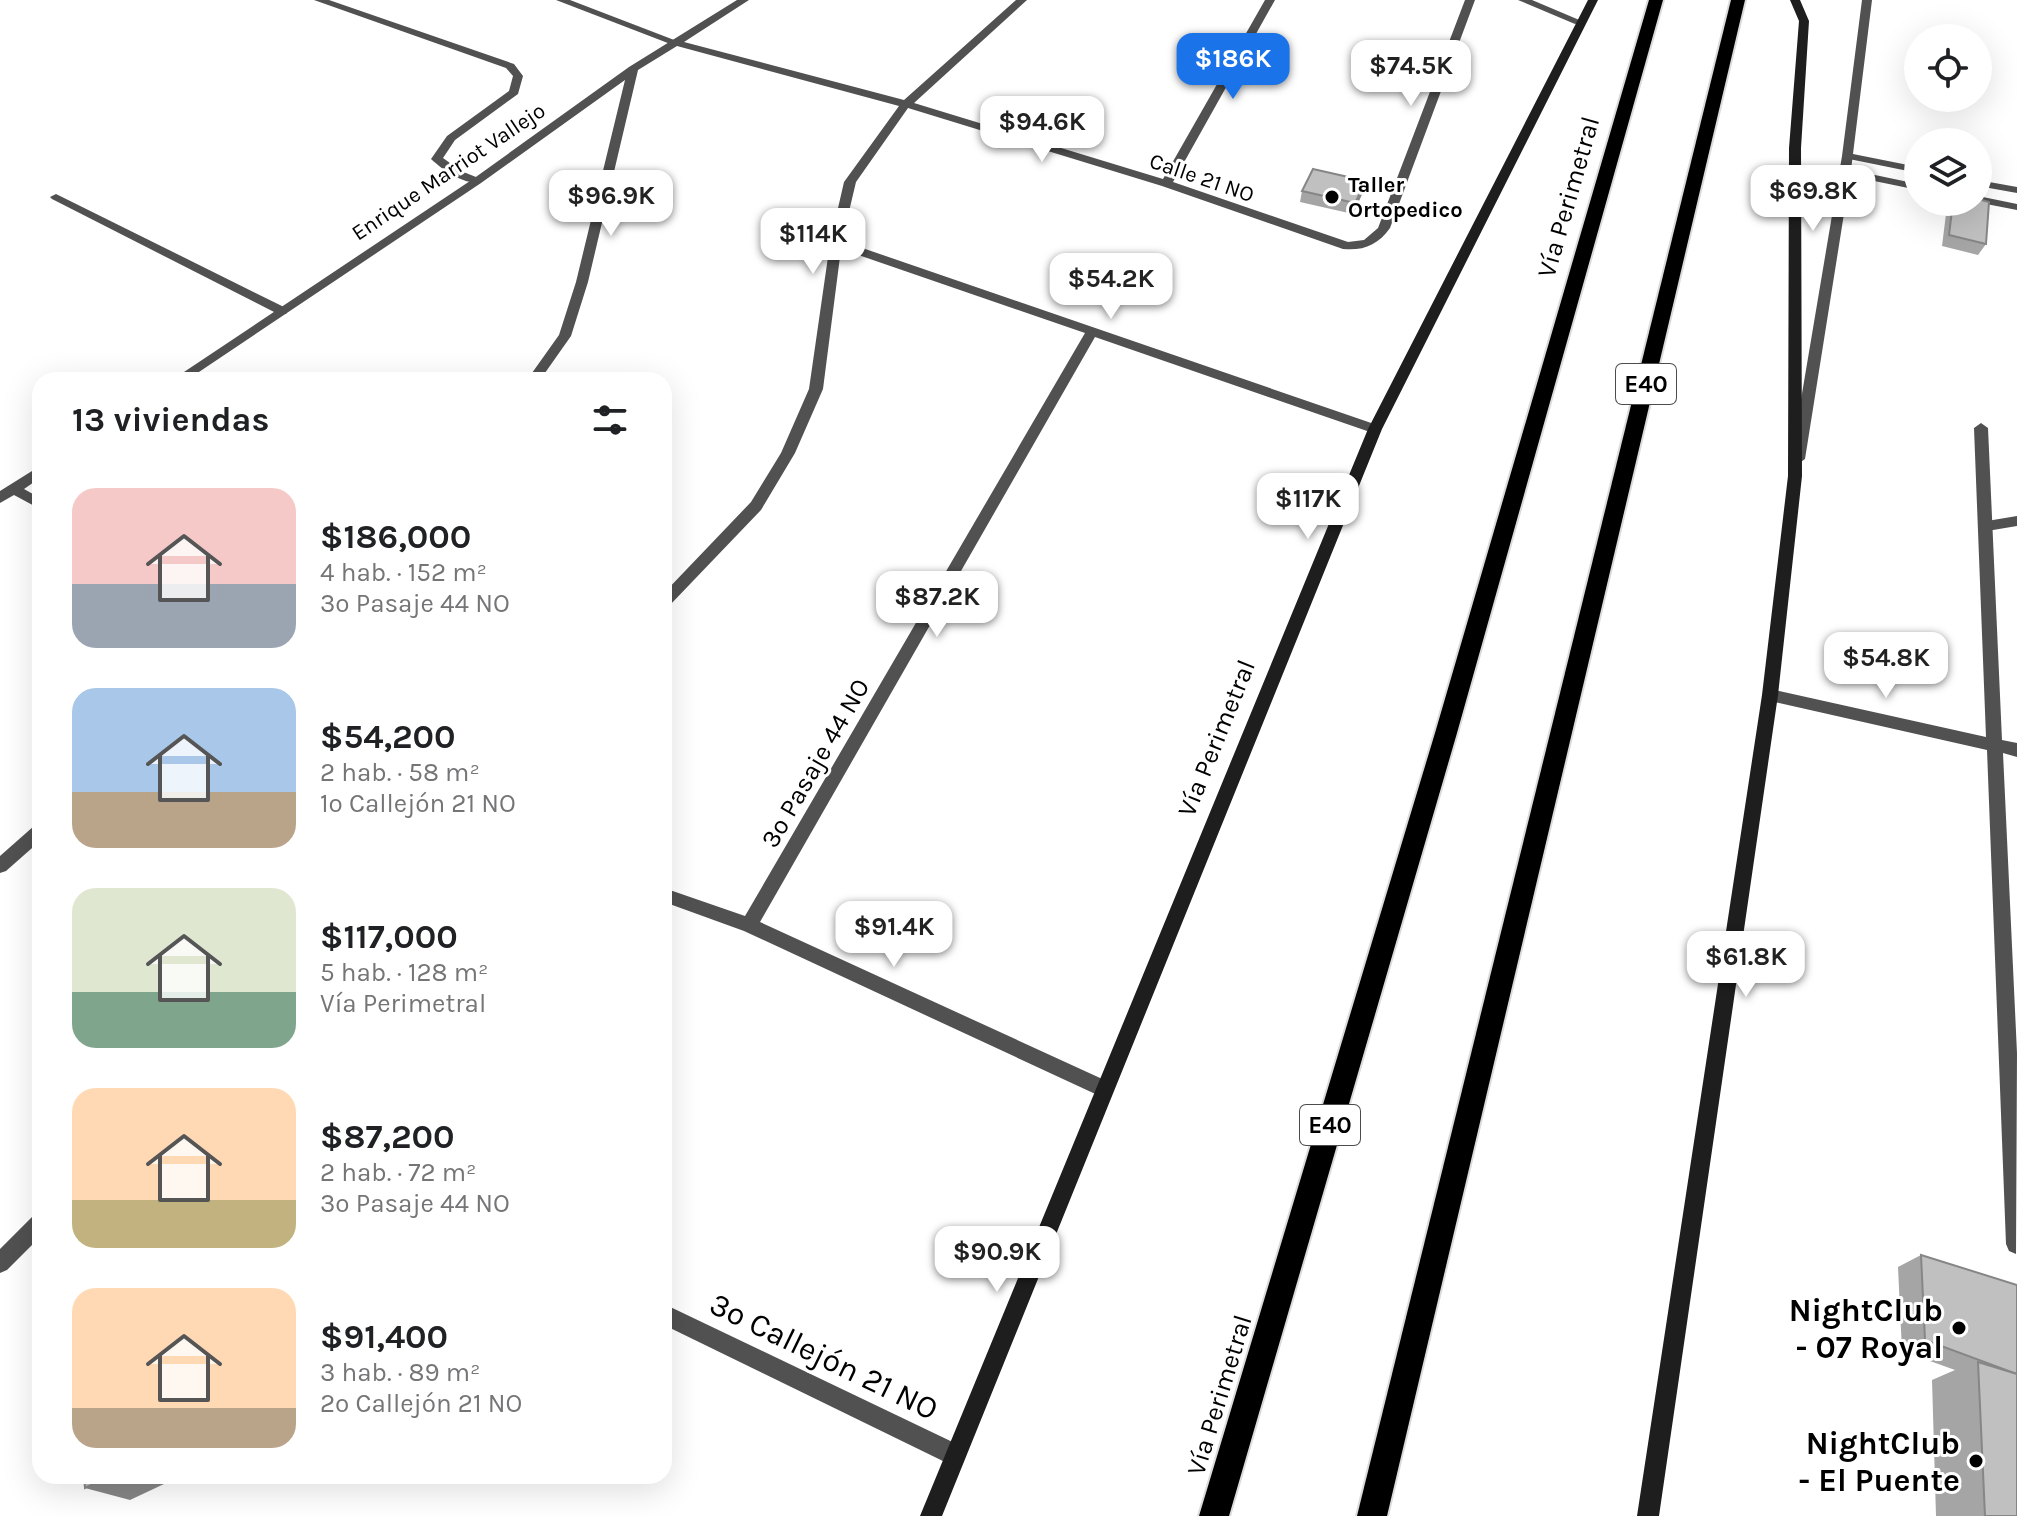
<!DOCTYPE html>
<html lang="es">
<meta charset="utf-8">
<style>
:root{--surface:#fff;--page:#f6f6f6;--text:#202124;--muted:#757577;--accent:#1a73e8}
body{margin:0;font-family:Karla,sans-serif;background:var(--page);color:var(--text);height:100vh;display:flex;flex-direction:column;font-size:30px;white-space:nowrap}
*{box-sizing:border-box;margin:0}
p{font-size:26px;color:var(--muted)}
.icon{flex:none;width:44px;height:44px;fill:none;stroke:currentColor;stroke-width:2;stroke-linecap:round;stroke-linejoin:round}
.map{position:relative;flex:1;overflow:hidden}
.details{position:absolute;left:32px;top:372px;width:640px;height:1112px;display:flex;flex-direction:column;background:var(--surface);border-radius:24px;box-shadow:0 8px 32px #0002}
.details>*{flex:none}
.controls{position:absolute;left:1904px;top:24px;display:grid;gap:16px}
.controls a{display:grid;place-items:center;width:88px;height:88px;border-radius:50%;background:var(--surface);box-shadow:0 8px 32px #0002;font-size:40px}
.price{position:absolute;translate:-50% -68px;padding:0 18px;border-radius:16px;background:#fff;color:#222;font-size:26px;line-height:52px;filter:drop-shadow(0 2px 4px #0008)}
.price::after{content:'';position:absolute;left:50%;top:48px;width:24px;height:18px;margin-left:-12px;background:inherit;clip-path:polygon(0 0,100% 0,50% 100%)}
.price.active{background:var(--accent);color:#fff}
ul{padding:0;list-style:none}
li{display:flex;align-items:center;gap:24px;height:200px;padding:0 40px}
li span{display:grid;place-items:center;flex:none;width:224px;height:160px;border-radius:24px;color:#555}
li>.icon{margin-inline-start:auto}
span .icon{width:96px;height:96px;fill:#fffc;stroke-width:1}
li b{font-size:34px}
h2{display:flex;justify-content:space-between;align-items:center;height:96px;padding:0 40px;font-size:34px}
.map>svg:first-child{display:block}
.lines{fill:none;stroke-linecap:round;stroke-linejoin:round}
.trunk-casing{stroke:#dbdbdb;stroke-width:4}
.service{fill:#515151;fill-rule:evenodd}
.minor{fill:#515151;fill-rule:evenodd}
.secondary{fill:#1e1e1e;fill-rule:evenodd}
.trunk{fill:#000;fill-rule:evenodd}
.wall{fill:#a5a5a5}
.shaded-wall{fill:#868686}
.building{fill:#c0c0c0;stroke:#868686;stroke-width:2}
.poi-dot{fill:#000;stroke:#fff;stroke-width:3}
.labels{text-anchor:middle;stroke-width:6;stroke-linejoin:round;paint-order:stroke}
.far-street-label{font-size:22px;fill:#000;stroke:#fff}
.far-poi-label{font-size:22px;font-weight:bold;fill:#000;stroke:#fff;text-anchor:start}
.shield{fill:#fff;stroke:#4c4c4c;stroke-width:2}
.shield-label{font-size:24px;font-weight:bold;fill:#000}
.street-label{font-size:26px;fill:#000;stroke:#fff}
.near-poi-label{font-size:32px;font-weight:bold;fill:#000;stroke:#fff;text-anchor:end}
.near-street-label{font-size:32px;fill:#000;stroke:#fff}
</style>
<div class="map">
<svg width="2017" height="1516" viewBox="0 0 2017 1516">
<rect width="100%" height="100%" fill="#fff"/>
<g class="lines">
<defs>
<g id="trunk">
<path d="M 1649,0 L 1663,0 L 1457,733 L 1229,1516 L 1199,1516 L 1435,733 Z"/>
<path d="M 1731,0 L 1745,0 L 1387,1516 L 1357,1516 Z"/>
</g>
</defs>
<use href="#trunk" class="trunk-casing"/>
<g class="service">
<path d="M 314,0 L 329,0 L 514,64 L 523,76 L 518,94 L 455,140 L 443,158 L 461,171 L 481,179 L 481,183 C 463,184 444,171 431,159 L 447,136 L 509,91 L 513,76 L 506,68 Z"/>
<path d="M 556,0 L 570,0 L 682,43 L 673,45 Z"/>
<path d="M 1848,153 L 1918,167 L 1918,173 L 1844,158 L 1842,156 Z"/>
<path d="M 1978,180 L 2017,187 L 2017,193 L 1978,186 Z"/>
<path d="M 56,194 L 286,308 L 288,311 L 286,314 L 278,314 L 52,199 L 50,197 Z"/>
<path d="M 2017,516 L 2017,526 L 1987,531 L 1980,526 L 1987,521 Z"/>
</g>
<g class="minor">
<path d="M 737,0 L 749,0 L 684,42 L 904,100 L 1016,0 L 1027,0 L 914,103 L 1163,179 L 1265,0 L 1275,0 L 1173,182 L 1348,242 L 1364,240 L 1378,228 L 1465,0 L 1475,0 L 1390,228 C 1378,245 1363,251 1343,249 L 1162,186 L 908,108 L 856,182 L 842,241 L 1380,426 L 1382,429 L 1375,434 L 1370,432 L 1095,337 L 760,922 L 1111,1083 L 1113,1089 L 1111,1095 L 1104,1098 L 744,931 L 664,902 L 664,888 L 745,916 L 1085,333 L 841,249 L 823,389 L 795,453 L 761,510 L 669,606 L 664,608 L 664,593 L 751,502 L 781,453 L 809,389 L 830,243 L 844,182 L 899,106 L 677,46 L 638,70 L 588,282 L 571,336 L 540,380 L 527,380 L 559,335 L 576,282 L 625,80 L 481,183 L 187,380 L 172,380 L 473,179 L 629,67 Z"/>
<path d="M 1518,0 L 1532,0 L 1584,22 L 1575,24 Z"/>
<path d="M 1862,0 L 1872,0 L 1851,170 L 1918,184 L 1918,190 L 1850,176 L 1805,459 L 1798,464 L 1791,459 L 1842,156 Z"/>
<path d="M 1978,196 L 2017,204 L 2017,210 L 1976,202 Z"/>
<path d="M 1981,423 L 1988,428 L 2002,740 L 2017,743 L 2017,757 L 2003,753 L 2017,1053 L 2016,1254 L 2009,1251 L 2006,1244 L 1987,750 L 1770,701 L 1762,695 L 1770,689 L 1986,737 L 1974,428 Z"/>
<path d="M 40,466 L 40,478 L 24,489 L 40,498 L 40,509 L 14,495 L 0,503 L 0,491 Z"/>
<path d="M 40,824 L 40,841 L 6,871 L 0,873 L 0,856 L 34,826 Z"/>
<path d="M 40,1213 L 40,1237 L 7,1270 L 0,1273 L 0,1249 L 33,1216 Z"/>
<path d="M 664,1304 L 963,1447 L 966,1455 L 963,1463 L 955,1466 L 947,1463 L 664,1325 Z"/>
</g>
<g class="secondary">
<path d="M 1588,0 L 1598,0 L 1382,429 L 942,1516 L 920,1516 L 1368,429 Z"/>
<path d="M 1790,0 L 1800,0 L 1809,21 L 1801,148 L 1802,476 L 1778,695 L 1659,1516 L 1637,1516 L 1762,695 L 1788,476 L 1789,148 L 1799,21 Z"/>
</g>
<use href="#trunk" class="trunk"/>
</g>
<g class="wall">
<path d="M 1302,191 L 1363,192 L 1353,214 L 1300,202 Z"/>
<path d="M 1949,202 L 1978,202 L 1986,244 L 1978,255 L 1942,246 L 1947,206 Z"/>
<path d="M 1921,1255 L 2017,1285 L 2017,1516 L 1936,1516 L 1932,1380 L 1955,1370 L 1902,1351 L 1898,1267 Z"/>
</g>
<g class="shaded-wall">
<path d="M 1366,181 L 1363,192 L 1353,214 L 1355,203 Z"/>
<path d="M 109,1476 L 181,1476 L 130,1500 L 85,1488 Z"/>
</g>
<g class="building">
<path d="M 1313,169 L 1366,181 L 1355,203 L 1302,191 Z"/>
<path d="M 1978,199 L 1989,202 L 1986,244 L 1949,235 L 1953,202 L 1978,202 Z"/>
<path d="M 1921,1255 L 2017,1285 L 2017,1374 L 1925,1340 Z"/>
<path d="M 1978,1362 L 2017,1374 L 2017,1516 L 1985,1516 Z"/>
<path d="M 84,1476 L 109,1476 L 85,1488 Z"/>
</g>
<g class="poi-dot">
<circle cx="1332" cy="197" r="8"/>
<circle cx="1959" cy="1328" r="8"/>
<circle cx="1976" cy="1461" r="8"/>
</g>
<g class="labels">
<g class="far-street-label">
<text transform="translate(448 171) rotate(-34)" y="8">Enrique Marriot Vallejo</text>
<text transform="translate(1202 177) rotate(19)" y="8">Calle 21 NO</text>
</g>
<g class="far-poi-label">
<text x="1348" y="192">Taller<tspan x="1348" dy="25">Ortopedico</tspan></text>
</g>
<g class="shield">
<rect x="1616" y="364" width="60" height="40" rx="6"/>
<rect x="1300" y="1105" width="60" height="40" rx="6"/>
</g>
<g class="shield-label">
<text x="1646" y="392">E40</text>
<text x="1330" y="1133">E40</text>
</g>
<g class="street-label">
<text transform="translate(1568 197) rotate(-74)" y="9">Vía Perimetral</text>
<text transform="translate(1216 738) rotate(-68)" y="9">Vía Perimetral</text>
<text transform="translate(815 763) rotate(-60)" y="9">3º Pasaje 44 NO</text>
<text transform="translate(1219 1395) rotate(-73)" y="9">Vía Perimetral</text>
</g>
<g class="near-poi-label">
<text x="1943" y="1321">NightClub<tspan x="1943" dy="37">- 07 Royal</tspan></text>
<text x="1960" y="1454">NightClub<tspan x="1960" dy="37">- El Puente</tspan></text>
</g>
<g class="near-street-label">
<text transform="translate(824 1356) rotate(26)" y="11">3º Callejón 21 NO</text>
</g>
</g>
</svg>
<div class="controls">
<a><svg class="icon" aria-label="locate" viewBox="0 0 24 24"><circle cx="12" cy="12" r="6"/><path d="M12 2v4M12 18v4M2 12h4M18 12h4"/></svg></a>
<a><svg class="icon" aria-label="layers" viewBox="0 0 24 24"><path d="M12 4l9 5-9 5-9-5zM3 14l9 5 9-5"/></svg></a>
</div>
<b class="price active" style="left:1233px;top:101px">$186K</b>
<b class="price" style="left:1411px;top:108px">$74.5K</b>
<b class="price" style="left:1042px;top:164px">$94.6K</b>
<b class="price" style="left:1813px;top:233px">$69.8K</b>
<b class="price" style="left:611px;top:238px">$96.9K</b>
<b class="price" style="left:813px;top:276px">$114K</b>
<b class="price" style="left:1111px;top:321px">$54.2K</b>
<b class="price" style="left:1308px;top:541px">$117K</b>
<b class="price" style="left:937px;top:639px">$87.2K</b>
<b class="price" style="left:1886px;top:700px">$54.8K</b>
<b class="price" style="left:894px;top:969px">$91.4K</b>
<b class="price" style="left:1746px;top:999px">$61.8K</b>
<b class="price" style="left:997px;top:1294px">$90.9K</b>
<section class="details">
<h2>13 viviendas<svg class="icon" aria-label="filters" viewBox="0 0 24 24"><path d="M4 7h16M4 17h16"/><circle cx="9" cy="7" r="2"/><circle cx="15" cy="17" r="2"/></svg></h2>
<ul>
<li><span style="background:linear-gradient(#f6c9c9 60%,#9aa5b1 0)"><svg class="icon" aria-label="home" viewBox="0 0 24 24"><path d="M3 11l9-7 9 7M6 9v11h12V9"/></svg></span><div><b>$186,000</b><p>4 hab. · 152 m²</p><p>3º Pasaje 44 NO</p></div></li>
<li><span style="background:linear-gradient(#a9c7e8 65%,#b9a48a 0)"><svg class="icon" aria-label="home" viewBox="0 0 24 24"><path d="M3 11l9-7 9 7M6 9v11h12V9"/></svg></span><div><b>$54,200</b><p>2 hab. · 58 m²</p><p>1º Callejón 21 NO</p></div></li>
<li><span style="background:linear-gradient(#dfe7d0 65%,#7fa58c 0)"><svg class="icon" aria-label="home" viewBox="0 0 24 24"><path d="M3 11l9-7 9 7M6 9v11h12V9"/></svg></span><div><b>$117,000</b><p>5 hab. · 128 m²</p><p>Vía Perimetral</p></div></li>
<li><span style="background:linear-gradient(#ffd9b3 70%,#c2b280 0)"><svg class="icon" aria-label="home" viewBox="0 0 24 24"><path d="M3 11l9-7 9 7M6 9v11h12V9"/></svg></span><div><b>$87,200</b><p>2 hab. · 72 m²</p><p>3º Pasaje 44 NO</p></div></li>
<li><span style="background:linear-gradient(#ffd9b3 75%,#b9a48a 0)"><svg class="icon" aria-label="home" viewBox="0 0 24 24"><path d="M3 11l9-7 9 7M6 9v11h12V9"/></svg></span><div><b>$91,400</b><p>3 hab. · 89 m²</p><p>2º Callejón 21 NO</p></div></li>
</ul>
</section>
</div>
